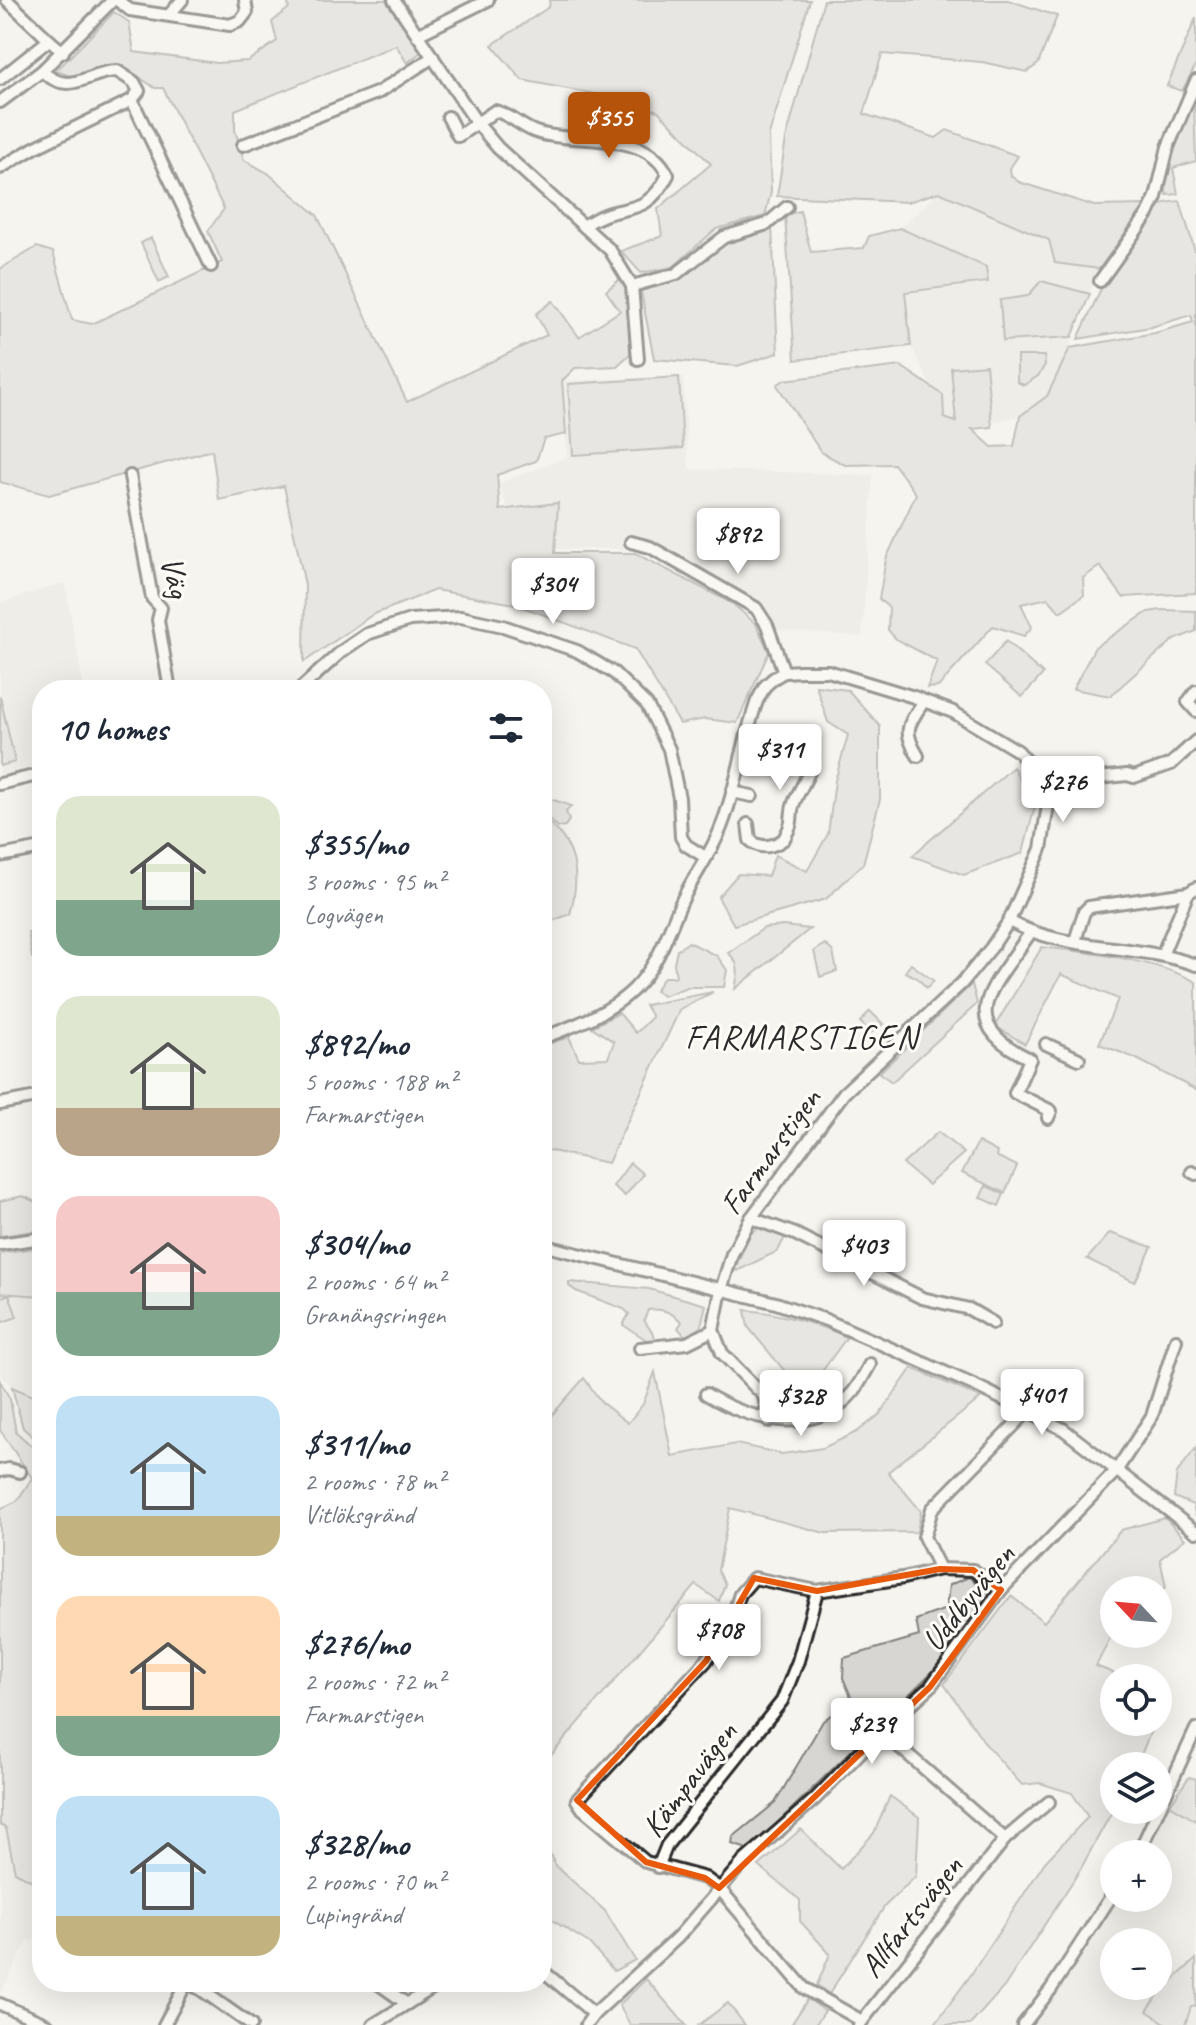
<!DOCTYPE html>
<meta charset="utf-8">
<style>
:root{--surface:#fff;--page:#f6f6f7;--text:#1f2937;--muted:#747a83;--accent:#b45309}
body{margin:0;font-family:Caveat,sans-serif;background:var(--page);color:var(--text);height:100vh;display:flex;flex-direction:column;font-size:30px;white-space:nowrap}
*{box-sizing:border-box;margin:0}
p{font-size:26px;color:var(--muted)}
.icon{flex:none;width:44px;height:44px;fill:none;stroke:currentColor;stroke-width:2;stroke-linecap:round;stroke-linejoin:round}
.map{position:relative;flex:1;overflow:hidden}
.side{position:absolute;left:32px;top:680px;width:520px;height:1312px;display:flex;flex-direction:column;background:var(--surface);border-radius:32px;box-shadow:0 8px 32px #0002}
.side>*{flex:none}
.needle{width:52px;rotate:296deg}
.fabs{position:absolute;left:1100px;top:1576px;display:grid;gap:16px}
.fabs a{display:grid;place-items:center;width:72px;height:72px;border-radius:50%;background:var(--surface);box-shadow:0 8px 32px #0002;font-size:40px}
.price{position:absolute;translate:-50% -68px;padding:0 18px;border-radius:8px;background:#fff;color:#222;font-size:26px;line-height:52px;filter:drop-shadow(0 2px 4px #0008)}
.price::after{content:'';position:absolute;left:50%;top:48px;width:24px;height:18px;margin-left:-12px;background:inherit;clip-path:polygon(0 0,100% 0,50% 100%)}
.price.active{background:var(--accent);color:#fff}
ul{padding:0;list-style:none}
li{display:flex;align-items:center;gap:24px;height:200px;padding:0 24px}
li span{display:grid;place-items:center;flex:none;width:224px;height:160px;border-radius:24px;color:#555}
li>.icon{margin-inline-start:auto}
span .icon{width:96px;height:96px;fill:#fffc;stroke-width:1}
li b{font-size:34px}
h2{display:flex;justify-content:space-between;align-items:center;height:96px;padding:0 24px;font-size:34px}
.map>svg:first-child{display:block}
.built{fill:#e6e5e0;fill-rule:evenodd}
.green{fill:#d7d6d2;stroke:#81807e;stroke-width:2}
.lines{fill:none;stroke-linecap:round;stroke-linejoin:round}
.minor-casing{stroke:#2b2b2b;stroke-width:16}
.minor{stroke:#fdfcf7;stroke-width:10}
.marked{fill:none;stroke:#e8590c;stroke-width:6;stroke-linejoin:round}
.labels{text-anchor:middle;stroke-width:6;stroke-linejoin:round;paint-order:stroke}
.street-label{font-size:32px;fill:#2b2b2b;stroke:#fdfcf7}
.neighbourhood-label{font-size:34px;letter-spacing:2px;fill:#2b2b2b;stroke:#fdfcf7}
</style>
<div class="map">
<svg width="1196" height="2025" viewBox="0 0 1196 2025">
<rect width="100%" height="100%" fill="#f5f4ef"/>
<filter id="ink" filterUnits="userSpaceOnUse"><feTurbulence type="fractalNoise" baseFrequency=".0125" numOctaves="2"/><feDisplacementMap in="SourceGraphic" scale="16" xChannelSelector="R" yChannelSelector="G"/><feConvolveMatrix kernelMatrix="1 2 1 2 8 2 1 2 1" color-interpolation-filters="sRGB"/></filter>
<g filter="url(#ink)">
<g class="built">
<path d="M 939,192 L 1049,240 L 1056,263 L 1099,269 L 1072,337 L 1070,348 L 1047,396 L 1020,416 L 957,430 L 944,418 L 943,395 L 930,385 L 911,346 L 904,292 L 900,228 Z"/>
<path d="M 683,376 L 689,469 L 873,475 L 862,637 L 762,629 L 746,606 L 637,549 L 556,549 L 557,514 L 511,518 L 499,483 L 567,457 L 562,381 Z"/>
<path d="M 65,582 L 84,690 L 42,690 L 42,764 L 0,775 L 0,603 Z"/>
<path d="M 4,1292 L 29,1294 L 42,1300 L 42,1444 L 23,1428 L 12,1387 L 0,1374 L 0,1293 Z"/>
<path d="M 1170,1805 L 1196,1821 L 1196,2025 L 1028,2025 L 1085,1949 L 1116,1898 L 1158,1898 L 1158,1854 L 1143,1854 ZM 1114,1942 L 1158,1942 L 1158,1986 L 1114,1986 Z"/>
<path d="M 0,1825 L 6,1828 L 15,1871 L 42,1886 L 42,1937 L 28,1941 L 0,1994 Z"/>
</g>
<g class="green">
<path d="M 287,0 L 388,0 L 421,52 L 407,63 L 396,45 L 235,110 L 235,130 L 244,160 L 268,173 L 317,215 L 407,402 L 547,335 L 536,314 L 553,301 L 579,337 L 620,311 L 606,291 L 620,279 L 628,290 L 630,354 L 617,366 L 575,368 L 562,381 L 566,434 L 544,439 L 536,461 L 497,475 L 500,510 L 558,503 L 555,553 L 635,553 L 733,604 L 756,624 L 769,652 L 737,723 L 705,719 L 680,724 L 635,649 L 515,604 L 435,590 L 372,615 L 304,662 L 305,585 L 284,486 L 219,500 L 212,450 L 49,495 L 0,482 L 0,269 L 37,247 L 53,252 L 72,320 L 92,324 L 222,262 L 208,231 L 224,209 L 163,88 L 155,88 L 120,64 L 102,66 L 76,78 L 56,71 L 114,12 L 129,22 L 134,52 L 217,63 L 248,61 L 277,41 L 272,22 L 289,8 Z"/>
<path d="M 550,0 L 810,0 L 769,135 L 771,192 L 765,216 L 716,229 L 673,267 L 641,273 L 621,251 L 662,236 L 658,209 L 711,164 L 658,111 L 624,100 L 522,80 L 492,45 L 549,7 Z"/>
<path d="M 824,0 L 1008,0 L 1057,16 L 1038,64 L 1027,72 L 982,62 L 882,54 L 864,114 L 936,138 L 947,130 L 1018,156 L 1010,168 L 1011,176 L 1019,182 L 1094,206 L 1145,205 L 1099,269 L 1055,263 L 1049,240 L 939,192 L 908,202 L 777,196 L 786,139 Z"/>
<path d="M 1196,18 L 1196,65 L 1182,91 L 1167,86 Z"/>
<path d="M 1194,102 L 1196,161 L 1173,168 L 1178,194 L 1167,195 C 1160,174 1186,124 1194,102 Z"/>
<path d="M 1180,201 L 1196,255 L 1196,593 L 1123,597 L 1100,566 L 1083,578 L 1084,595 L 1060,612 L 1048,598 L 1021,604 L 1032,627 L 1024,636 L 993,626 L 938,687 L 927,688 L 937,661 L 896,639 L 888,630 L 889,608 L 879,599 L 886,559 L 916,494 L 894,464 L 845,465 L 821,452 L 777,385 L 784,380 L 901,366 L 943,395 L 944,418 L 956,422 L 951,368 L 986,365 L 992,427 L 972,429 L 992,447 L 1014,446 L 1020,416 L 1047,396 L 1070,348 L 1155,333 L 1193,322 L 1191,315 L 1151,327 L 1078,339 L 1104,282 L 1157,208 L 1165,203 Z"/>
<path d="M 800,211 L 811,252 L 864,248 L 869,236 L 900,228 L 986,267 L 988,282 L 905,292 L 911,346 L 795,360 L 785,215 Z"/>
<path d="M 772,225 L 778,353 L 737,366 L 654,359 L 640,287 L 719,246 Z"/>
<path d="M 151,238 L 169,277 L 159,282 L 141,243 Z"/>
<path d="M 1041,281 L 1090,294 L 1072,337 L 1003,341 L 1000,300 L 1028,296 Z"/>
<path d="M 1017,356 L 1044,356 L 1045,365 L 1038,376 L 1024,385 L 1017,382 Z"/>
<path d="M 679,377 L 683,448 L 573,455 L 568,384 Z"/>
<path d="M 1161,610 L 1196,611 L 1196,631 L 1172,641 L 1110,696 L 1073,689 L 1095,647 L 1148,612 Z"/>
<path d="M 1006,641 L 1043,674 L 1022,697 L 985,665 Z"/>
<path d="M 816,686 L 848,690 L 880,726 L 880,799 L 863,864 L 826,899 L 734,925 L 718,897 L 738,874 L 768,876 L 775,855 L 807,871 L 828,834 L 835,781 L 848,735 L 828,722 Z"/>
<path d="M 0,696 L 15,762 L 0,766 Z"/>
<path d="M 1013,767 L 1035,806 L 1023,853 L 964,875 L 912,856 Z"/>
<path d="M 542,796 L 571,806 L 566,812 L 569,820 L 565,826 L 558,827 L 542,813 Z"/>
<path d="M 542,817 C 577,843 581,874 570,914 L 542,925 Z"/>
<path d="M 783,926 L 810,929 L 735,989 C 738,975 741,963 728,953 L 764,928 Z"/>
<path d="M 42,930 L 42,957 L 32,958 L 28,932 Z"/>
<path d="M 689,942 L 717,956 L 727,970 L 724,987 L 687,987 L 663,996 L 655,991 L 664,977 L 676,977 L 674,963 L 677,950 Z"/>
<path d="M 825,944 L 833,952 L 837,971 L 820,977 L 814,951 Z"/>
<path d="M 1042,947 C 1087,952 1157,960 1196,982 L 1196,1090 L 1135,1058 L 1099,1044 L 1118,999 L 1061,974 L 1025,1044 L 995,1026 Z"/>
<path d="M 911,964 L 934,981 L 927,988 L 916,977 L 905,972 Z"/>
<path d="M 972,984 L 977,1004 L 892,1082 L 879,1073 Z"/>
<path d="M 713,992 L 680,1009 L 608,1163 L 542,1149 L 542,1046 L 569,1037 L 579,1059 L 608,1058 L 614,1042 L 592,1027 L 619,1013 L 636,1033 L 652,1017 L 645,1005 Z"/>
<path d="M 870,1011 L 883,1024 L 871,1033 L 860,1022 Z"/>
<path d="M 938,1132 L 964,1153 L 928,1185 L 903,1164 Z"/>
<path d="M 978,1142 L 997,1152 L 996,1156 L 1017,1166 L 1005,1193 L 962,1173 Z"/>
<path d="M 630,1163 L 643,1174 L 625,1196 L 613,1186 Z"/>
<path d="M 986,1186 L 1004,1194 L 999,1206 L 980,1197 Z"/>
<path d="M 23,1196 L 42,1205 L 42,1230 L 0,1236 L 0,1201 Z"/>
<path d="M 761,1227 L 786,1235 L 778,1251 L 737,1271 L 735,1268 L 751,1233 Z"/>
<path d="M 1110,1233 L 1152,1247 L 1135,1282 L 1087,1259 Z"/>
<path d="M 42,1247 L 42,1296 L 0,1293 L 0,1253 Z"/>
<path d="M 569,1282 L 649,1289 L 706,1305 L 699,1333 L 685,1336 L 678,1328 L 682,1322 C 671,1312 663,1308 648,1310 L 644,1320 L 657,1340 L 650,1342 L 623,1325 L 629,1314 L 624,1309 L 576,1291 L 569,1286 Z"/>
<path d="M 9,1294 L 17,1317 L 0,1323 L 0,1298 Z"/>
<path d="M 745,1310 C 780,1313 814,1323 847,1337 L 815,1381 L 794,1382 L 748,1327 Z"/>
<path d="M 912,1368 L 981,1398 L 888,1472 L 921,1511 L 917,1532 L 825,1533 L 730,1508 L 718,1570 L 725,1584 L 719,1601 L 696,1585 L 542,1766 L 542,1436 L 551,1416 L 584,1378 L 602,1403 L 628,1423 L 643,1404 L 655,1372 L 672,1456 L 736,1444 L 782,1454 L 823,1448 L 857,1432 L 879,1415 Z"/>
<path d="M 0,1381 L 10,1399 L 16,1432 L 42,1455 L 42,1886 L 15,1872 L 6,1828 L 0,1825 L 0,1509 L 17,1501 L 32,1478 L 0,1430 Z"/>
<path d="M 12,1387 L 42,1400 L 42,1445 L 23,1428 Z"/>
<path d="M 1196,1448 L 1196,1517 L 1193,1505 L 1174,1497 L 1177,1473 Z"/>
<path d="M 1165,1518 L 1185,1539 L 1160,1559 L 1166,1587 L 1158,1596 L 1158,1590 L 1114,1590 L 1114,1630 L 1096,1666 L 1125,1678 L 1114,1678 L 1114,1722 L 1155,1722 L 1136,1766 L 1114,1766 L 1114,1808 L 1080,1870 L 1004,1987 L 970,2025 L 934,2025 L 970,1976 L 1045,1862 L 1088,1817 L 1072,1793 L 1040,1783 L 1022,1785 L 987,1746 L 944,1684 L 1011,1596 L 1044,1622 L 1121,1530 Z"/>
<path d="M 969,1577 L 990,1594 L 934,1670 L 768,1832 L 747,1849 L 732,1844 L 733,1837 L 775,1803 L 823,1721 L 852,1699 L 843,1678 L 844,1658 L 919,1636 L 916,1620 L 946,1609 L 949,1585 Z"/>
<path d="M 1189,1777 L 1196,1779 L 1196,1821 L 1170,1805 Z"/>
<path d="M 890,1796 L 919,1817 L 916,1876 L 885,1906 L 829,1994 L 817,1985 L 830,1954 L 800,1921 L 800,1900 L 759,1866 L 801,1829 L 841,1869 L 874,1833 Z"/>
<path d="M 542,1837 L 555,1865 L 605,1911 L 635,1960 L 614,1971 L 589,1943 L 542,1914 Z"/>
<path d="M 1196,1959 L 1196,2006 L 1191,2007 L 1185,2025 L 1168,2025 L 1147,2011 L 1161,1991 Z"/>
<path d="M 646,1979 L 686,2025 L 630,2025 L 619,2005 Z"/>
<path d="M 808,1999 L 825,2011 L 815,2025 L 791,2025 Z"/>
<path d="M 728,2003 L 745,2025 L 699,2025 Z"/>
</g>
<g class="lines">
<defs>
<g id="minor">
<path d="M 7,0 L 49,40"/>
<path d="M 117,0 L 130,10 L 230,25 L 240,21 L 247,12 L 245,0"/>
<path d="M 394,0 L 477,123 L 498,148 L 610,250 L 632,286 L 638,359"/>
<path d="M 169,15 L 182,0"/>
<path d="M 417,35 L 488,0"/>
<path d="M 42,71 C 71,98 87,71 117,71 L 134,82 L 139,91 L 132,100 L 211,266"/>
<path d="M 0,79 L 49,40 L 63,52"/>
<path d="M 0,102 L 42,71 L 113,0"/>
<path d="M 448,117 L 458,136 L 495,111 C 512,115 523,129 539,133 C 581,145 646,129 668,175 C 643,223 621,199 584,226"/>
<path d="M 243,145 L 379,92 L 433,57"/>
<path d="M 0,168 L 34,148 L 132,100"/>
<path d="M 1100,281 L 1148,214 L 1156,197 L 1168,147 L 1196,81"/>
<path d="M 632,286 L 676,274 L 724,237 L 767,224 L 787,207"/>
<path d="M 130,476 L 152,598 L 161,608 L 158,620 L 170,690"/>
<path d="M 631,542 L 650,547 L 756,608 L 767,625 L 784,672"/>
<path d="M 299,690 L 342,651 L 367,634 L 410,620 L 461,617 L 503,626 L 577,651 L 614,673 L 647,705 L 669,749 L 679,798 L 681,837 L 686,845 L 705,857"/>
<path d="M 1196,691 L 1188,702 L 1196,711"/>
<path d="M 918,756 C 902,730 908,725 924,701"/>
<path d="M 0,784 L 42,774"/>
<path d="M 1045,788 L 1080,780 L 1127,775 L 1134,777 L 1171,764 L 1196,741"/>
<path d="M 732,792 L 752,796"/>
<path d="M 748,824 L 750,840 C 761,850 773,847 784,839 C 786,834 791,827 791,821 C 792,814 791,810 794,803 C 800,787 812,773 813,756 C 815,733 783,729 774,746"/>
<path d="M 0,856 L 42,848"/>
<path d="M 1009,921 C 1064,952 1136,943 1196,965"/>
<path d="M 1030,933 C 996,985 950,1021 1030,1059 L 1015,1093 L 1051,1111 L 1048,1118"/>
<path d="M 1075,941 L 1084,912 L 1089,907 L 1188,893 L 1196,888"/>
<path d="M 1162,955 L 1188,893"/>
<path d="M 542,1038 C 574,1026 608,1014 633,990 C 659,964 666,937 680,905 C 691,879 710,856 720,830 C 737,789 742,743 757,701 L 765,686 L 774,678 L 784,672 L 801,671 L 828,671 L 914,697 L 953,712 L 1018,751 L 1039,775 L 1045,788 L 1048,805 L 1041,849 L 1009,921 L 991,948 L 962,983 L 844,1093 L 751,1218 L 732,1254 L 721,1290 L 713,1330 L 687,1343 L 640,1348"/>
<path d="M 1046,1044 L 1079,1059"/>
<path d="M 0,1104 L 42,1096"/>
<path d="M 1192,1172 L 1196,1174"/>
<path d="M 751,1218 L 795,1234 L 922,1298 L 969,1309 L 993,1323"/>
<path d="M 0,1244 L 42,1238"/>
<path d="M 542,1245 L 776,1303 L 826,1320 L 874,1341 L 978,1387 L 1063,1429 L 1196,1532"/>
<path d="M 713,1330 L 722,1353 L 764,1396 L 769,1421"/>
<path d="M 706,1394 C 751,1421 815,1438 854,1391 C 860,1383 865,1373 870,1364"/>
<path d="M 0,1471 L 9,1469 L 20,1472"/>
<path d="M 940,1569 L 924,1537 L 932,1509 L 1028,1411"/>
<path d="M 881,1731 L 1005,1839"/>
<path d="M 1138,1854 L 1196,1729"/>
<path d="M 658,1867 L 667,1845 L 782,1701 L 798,1661 L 817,1591"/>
<path d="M 542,1970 L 594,2014"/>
<path d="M 376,1982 L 407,2004"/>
<path d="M 187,1983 L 200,1989 L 251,2025"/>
<path d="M 0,2004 L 48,2025"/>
<path d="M 862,2021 L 804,1988 L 719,1888 L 705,1878 L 646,1862 L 583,1809 L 577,1800 L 706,1661 L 731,1621 L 740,1594 L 754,1578 L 817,1591 L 903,1578 L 940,1569 L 973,1570 L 1001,1590"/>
<path d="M 164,2025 L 187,1982"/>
<path d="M 373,2025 L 442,1982"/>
<path d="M 586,2025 L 594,2014 L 678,1937 L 744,1861 L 815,1799 L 881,1731 L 930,1687 L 1001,1590 L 1116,1471 L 1152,1416 L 1176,1340"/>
<path d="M 859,2025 L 1005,1839 L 1049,1802"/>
<path d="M 1023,2025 L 1051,1989 L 1114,1892"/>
</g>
</defs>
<use href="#minor" class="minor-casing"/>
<use href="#minor" class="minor"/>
</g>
</g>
<path d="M0 0H1196V2025H0ZM 940,1569 L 973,1570 L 1001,1590 L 930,1687 L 719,1888 L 705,1878 L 646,1862 L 577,1800 L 706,1661 L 754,1578 L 817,1591 Z" fill="#f5f4ef" fill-opacity=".55" fill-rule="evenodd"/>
<path class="marked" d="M 940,1569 L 973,1570 L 1001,1590 L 930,1687 L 719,1888 L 705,1878 L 646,1862 L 577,1800 L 706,1661 L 754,1578 L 817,1591 Z"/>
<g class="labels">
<g class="street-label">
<text transform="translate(176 577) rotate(77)" y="11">Väg</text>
<text transform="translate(770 1151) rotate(-54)" y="11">Farmarstigen</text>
<text transform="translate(968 1597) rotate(-51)" y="11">Uddbyvägen</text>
<text transform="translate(689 1779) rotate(-53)" y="11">Kämpavägen</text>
<text transform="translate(911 1916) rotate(-52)" y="11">Allfartsvägen</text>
</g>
<g class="neighbourhood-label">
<text x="802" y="1048">FARMARSTIGEN</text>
</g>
</g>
</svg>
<div class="fabs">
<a><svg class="needle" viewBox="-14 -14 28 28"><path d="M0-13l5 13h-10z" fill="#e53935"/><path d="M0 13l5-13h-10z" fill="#747a83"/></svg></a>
<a><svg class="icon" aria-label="locate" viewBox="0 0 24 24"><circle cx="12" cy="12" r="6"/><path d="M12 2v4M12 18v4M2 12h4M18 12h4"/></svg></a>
<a><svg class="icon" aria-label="layers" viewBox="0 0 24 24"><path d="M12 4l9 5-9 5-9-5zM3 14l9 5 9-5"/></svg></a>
<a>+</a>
<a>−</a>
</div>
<b class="price active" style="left:609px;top:160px">$355</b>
<b class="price" style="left:738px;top:576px">$892</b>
<b class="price" style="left:553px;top:626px">$304</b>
<b class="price" style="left:780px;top:792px">$311</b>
<b class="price" style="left:1063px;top:824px">$276</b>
<b class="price" style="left:864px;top:1288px">$403</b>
<b class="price" style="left:1042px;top:1437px">$401</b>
<b class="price" style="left:801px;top:1438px">$328</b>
<b class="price" style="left:719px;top:1672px">$708</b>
<b class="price" style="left:872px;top:1766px">$239</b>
<section class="side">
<h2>10 homes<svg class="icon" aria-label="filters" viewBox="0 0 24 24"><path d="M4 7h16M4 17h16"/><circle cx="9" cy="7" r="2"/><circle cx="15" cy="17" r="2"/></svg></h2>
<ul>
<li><span style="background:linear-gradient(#dfe7d0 65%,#7fa58c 0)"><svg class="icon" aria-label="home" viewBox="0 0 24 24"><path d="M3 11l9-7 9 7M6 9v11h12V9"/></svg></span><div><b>$355/mo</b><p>3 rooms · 95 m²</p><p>Logvägen</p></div></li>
<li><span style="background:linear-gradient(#dfe7d0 70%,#b9a48a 0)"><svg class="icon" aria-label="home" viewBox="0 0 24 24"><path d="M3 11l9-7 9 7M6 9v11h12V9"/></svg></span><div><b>$892/mo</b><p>5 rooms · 188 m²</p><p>Farmarstigen</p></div></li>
<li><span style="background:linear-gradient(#f6c9c9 60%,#7fa58c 0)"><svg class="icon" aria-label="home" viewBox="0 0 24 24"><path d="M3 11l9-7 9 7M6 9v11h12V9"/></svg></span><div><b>$304/mo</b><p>2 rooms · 64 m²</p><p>Granängsringen</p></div></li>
<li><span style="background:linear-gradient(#bfe0f5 75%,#c2b280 0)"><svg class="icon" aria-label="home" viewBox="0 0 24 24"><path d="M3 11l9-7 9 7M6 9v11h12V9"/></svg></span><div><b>$311/mo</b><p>2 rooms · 78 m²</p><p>Vitlöksgränd</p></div></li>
<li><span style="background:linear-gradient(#ffd9b3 75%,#7fa58c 0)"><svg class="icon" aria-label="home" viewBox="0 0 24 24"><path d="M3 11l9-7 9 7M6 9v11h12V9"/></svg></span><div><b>$276/mo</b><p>2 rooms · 72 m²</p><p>Farmarstigen</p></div></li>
<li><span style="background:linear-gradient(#bfe0f5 75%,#c2b280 0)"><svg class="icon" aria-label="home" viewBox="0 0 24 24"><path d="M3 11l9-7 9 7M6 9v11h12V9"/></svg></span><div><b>$328/mo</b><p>2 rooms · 70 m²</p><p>Lupingränd</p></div></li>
</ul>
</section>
</div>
